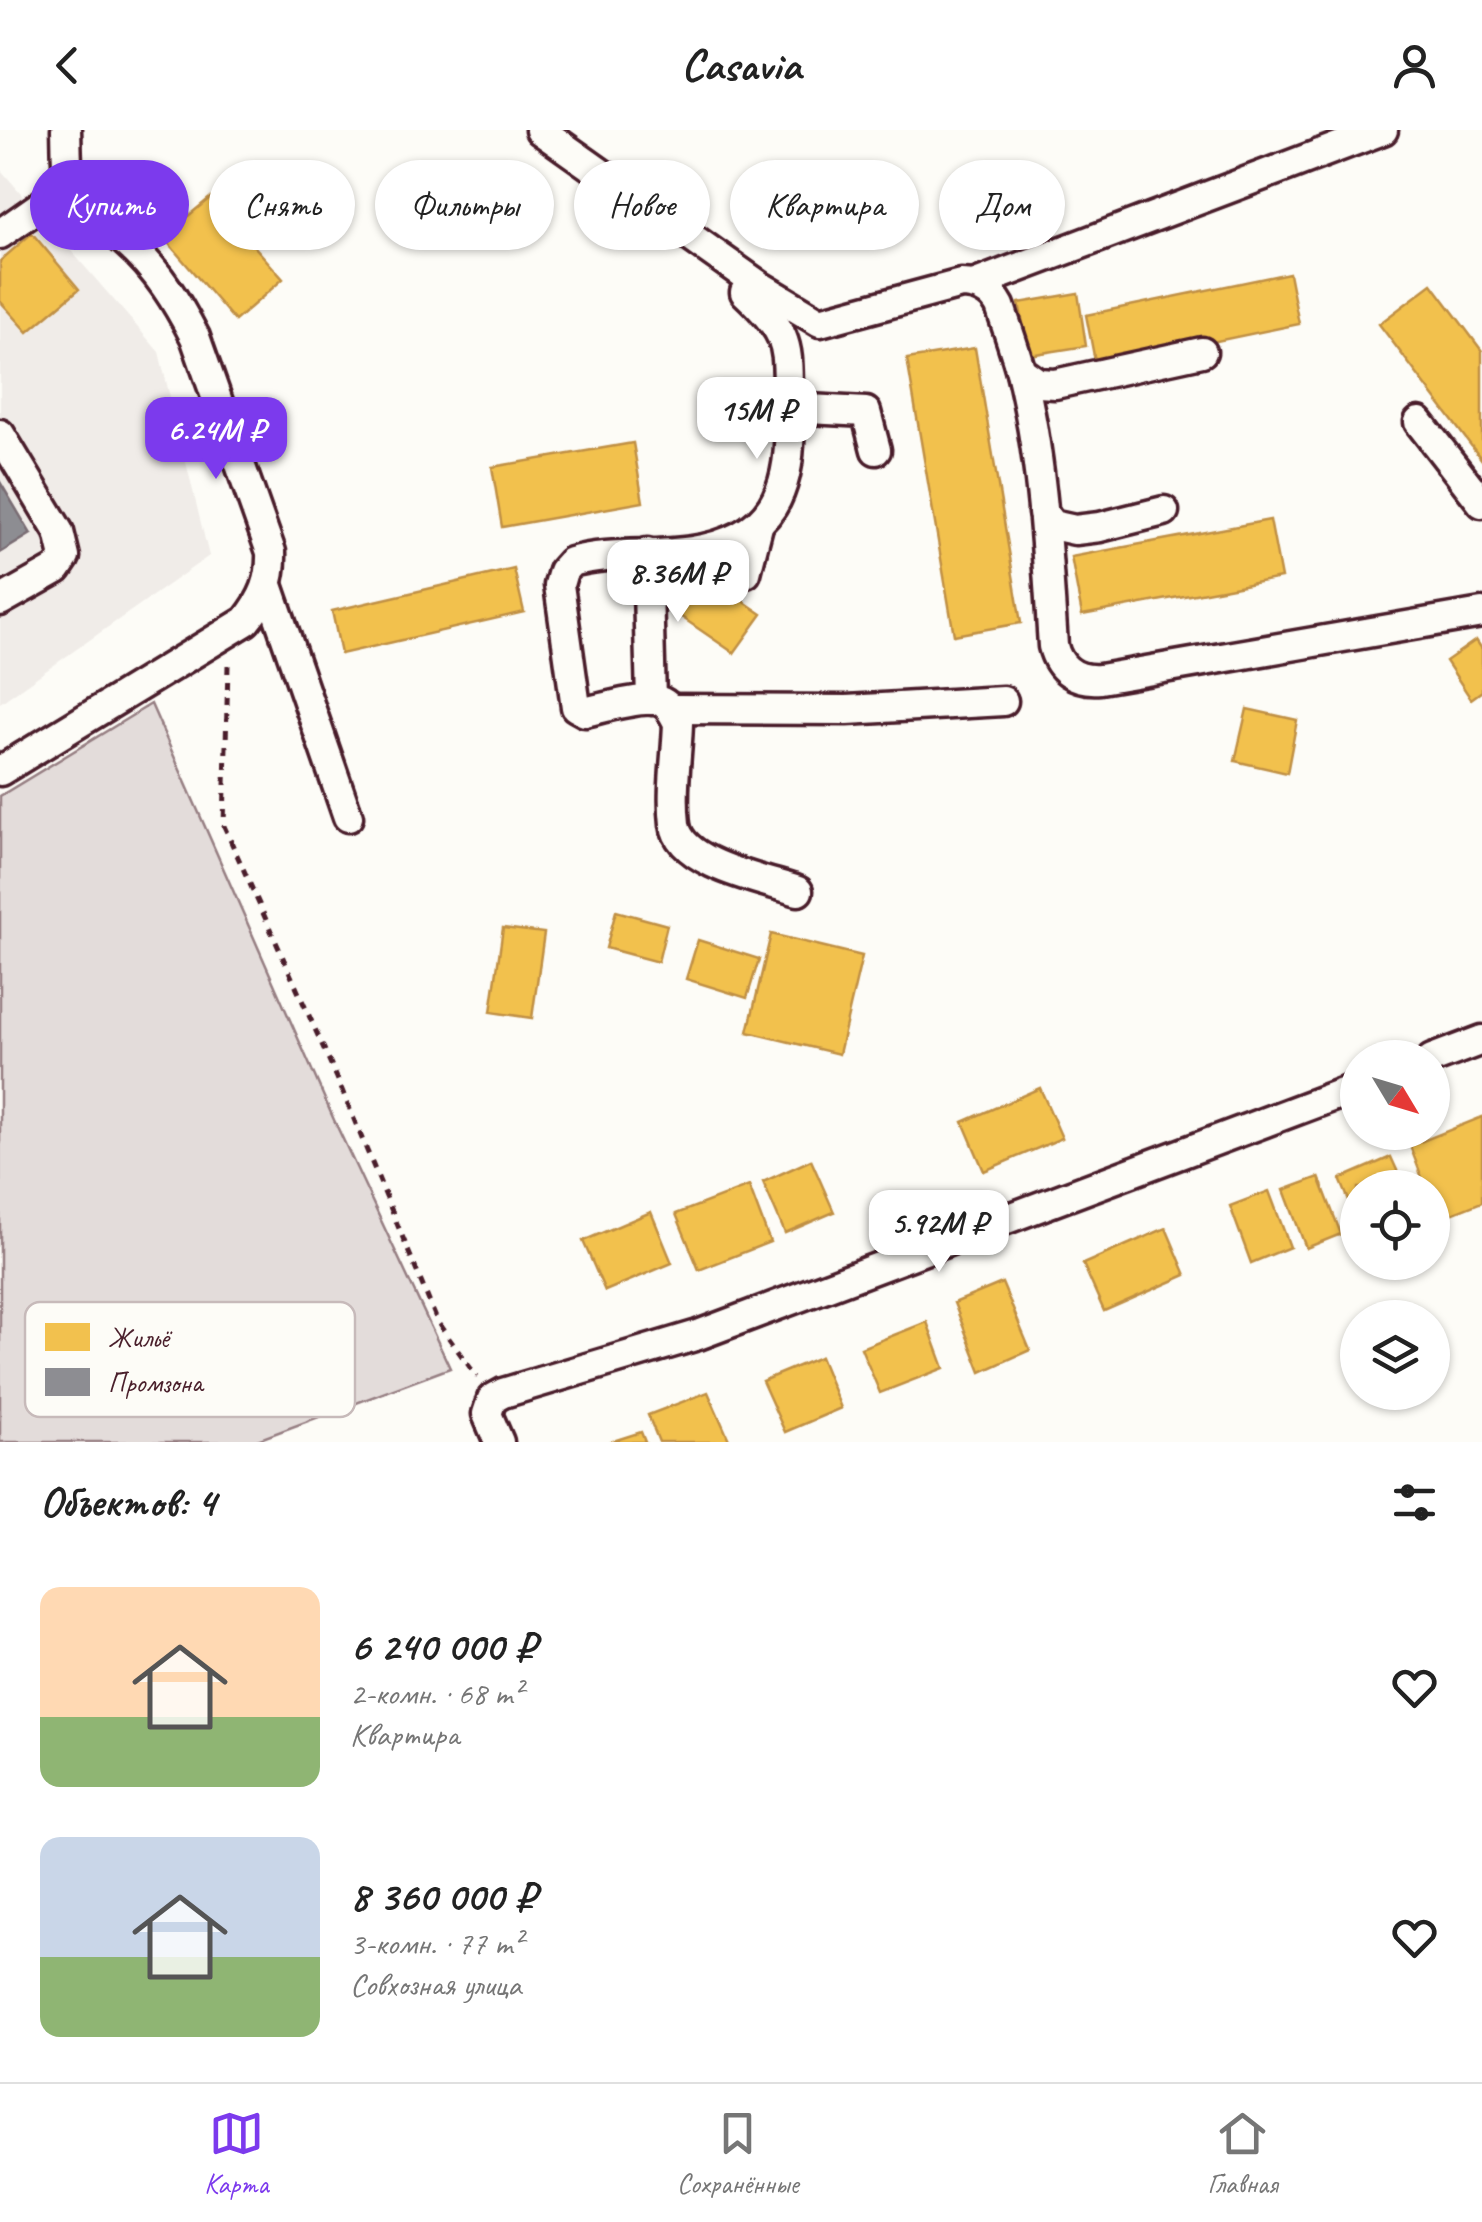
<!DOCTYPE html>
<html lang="ru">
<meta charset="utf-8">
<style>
:root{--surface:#fff;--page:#f2f2f2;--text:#222;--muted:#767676;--line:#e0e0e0;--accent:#7c3aed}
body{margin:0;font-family:Caveat,sans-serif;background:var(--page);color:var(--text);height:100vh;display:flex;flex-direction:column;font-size:38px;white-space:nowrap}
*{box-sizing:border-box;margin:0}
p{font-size:32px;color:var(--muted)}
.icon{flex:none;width:55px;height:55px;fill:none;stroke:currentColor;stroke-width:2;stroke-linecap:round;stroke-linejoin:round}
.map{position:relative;height:1312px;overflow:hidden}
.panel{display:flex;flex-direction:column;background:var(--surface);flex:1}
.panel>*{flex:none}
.banner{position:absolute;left:30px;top:30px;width:1422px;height:90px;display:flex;gap:20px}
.needle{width:65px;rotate:128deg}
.tools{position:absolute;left:1340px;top:910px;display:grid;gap:20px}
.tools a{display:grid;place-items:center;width:110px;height:110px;border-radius:50%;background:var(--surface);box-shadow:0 2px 8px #0004;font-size:50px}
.price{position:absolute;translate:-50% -85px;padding:0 22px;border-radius:20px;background:#fff;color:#222;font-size:32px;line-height:65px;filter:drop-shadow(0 2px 5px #0008)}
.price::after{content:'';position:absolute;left:50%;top:60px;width:30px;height:22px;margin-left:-15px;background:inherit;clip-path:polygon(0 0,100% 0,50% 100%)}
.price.current{background:var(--accent);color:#fff}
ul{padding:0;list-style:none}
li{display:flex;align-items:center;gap:30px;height:250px;padding:0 40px}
li span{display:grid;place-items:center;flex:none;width:280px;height:200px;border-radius:20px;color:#555}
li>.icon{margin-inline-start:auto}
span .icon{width:120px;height:120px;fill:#fffc;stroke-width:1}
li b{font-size:42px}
h2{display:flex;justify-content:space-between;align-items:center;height:120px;padding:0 40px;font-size:42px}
.pill{padding:0 35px;border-radius:45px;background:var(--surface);box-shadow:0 2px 8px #0004;font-size:35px;line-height:90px}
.pill.current{background:var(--accent);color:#fff}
header{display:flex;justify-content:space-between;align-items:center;height:130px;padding:0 40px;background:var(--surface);font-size:45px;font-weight:700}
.menu{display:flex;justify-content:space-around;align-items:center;height:140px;border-top:2px solid var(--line);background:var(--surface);font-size:28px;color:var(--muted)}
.menu a{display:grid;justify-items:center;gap:5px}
.menu .current{color:var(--accent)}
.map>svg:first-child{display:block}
.built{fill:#f0ece8}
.green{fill:#e3dcda;stroke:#967e82;stroke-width:2.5}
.homes{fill:#f2c14e;stroke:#c09044;stroke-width:2.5}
.industry{fill:#8d8d92;stroke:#796c73;stroke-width:2.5}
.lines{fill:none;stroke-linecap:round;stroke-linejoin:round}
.minor-casing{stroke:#4a1f2b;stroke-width:35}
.path{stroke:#4a1f2b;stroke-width:5;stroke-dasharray:8 8;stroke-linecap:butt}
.minor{stroke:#fdfcf7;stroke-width:28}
.key{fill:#fdfcf7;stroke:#c7baba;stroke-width:2.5}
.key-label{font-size:28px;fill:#4a1f2b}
</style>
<header><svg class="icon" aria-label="back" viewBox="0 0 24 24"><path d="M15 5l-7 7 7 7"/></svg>Casavia<svg class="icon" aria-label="person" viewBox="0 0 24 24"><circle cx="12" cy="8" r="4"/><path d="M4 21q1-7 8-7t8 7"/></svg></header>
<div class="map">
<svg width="1482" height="1312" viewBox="0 0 1482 1312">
<rect width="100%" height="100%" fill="#fdfcf7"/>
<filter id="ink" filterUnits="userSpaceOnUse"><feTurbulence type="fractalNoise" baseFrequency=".01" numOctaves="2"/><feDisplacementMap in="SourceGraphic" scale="20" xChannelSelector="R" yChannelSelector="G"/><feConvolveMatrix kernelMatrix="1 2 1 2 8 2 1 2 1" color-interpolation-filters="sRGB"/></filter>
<g filter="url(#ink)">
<path class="built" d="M 0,39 L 159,222 L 209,426 L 0,573 Z"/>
<path class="green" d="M 151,574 L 334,990 L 450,1238 L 252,1312 L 0,1312 L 0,666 Z"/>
<g class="homes">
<path d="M 211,67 L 283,149 L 235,191 L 163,107 Z"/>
<path d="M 32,103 L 79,159 L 28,202 L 0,171 L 0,131 Z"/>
<path d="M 1289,143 L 1299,194 L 1096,236 L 1086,185 Z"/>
<path d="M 1432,154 L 1482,221 L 1482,330 L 1379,194 Z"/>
<path d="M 1078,163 L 1086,216 L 1029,225 L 1019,173 Z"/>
<path d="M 975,218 L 1021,493 L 954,505 L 907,229 Z"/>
<path d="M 633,313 L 643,372 L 502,397 L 492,337 Z"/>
<path d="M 1270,390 L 1281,448 L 1082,485 L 1071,427 Z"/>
<path d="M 514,439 L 524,482 L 341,524 L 332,481 Z"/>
<path d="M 702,443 L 762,484 L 734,523 L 674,482 Z"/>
<path d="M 1476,510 L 1482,519 L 1482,561 L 1471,569 L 1446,531 Z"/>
<path d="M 1247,579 L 1297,590 L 1287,643 L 1235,631 Z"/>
<path d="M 616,781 L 667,795 L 658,832 L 606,818 Z"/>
<path d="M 503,798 L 544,803 L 532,888 L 491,882 Z"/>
<path d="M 771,804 L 862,826 L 839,924 L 748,902 Z"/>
<path d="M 698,810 L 759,829 L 747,868 L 686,849 Z"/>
<path d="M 1040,958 L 1062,1008 L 984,1041 L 963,992 Z"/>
<path d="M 1482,987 L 1482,1072 L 1439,1089 L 1432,1073 L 1432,1058 L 1426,1058 L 1410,1016 Z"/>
<path d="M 1391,1027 L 1405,1058 L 1358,1058 L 1358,1092 L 1340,1049 Z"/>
<path d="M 811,1030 L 834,1082 L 785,1103 L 763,1052 Z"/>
<path d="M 1319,1047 L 1341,1104 L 1306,1118 L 1284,1060 Z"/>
<path d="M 749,1056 L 770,1112 L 699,1140 L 676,1084 Z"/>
<path d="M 1269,1061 L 1290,1117 L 1251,1133 L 1230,1076 Z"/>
<path d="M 651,1082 L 672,1133 L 605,1161 L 583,1111 Z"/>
<path d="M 1166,1098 L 1186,1145 L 1104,1181 L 1083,1134 Z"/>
<path d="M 1002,1153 L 1030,1220 L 981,1242 L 954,1173 Z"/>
<path d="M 927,1192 L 944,1238 L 880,1263 L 861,1218 Z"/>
<path d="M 820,1227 L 841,1278 L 785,1302 L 762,1251 Z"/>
<path d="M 708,1262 L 730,1312 L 659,1312 L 648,1285 Z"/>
<path d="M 641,1302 L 645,1312 L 610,1312 Z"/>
</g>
<path class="industry" d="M 0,352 L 31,404 L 0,423 Z"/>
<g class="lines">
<defs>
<g id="minor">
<path d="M 540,0 L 760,156 L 820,192 L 961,154 C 979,154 992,161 1000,176 C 1007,198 1015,220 1021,242 C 1043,331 1047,425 1053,516 C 1059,540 1076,551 1100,549 L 1482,483"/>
<path d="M 0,104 L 70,55"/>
<path d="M 973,155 L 1383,0"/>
<path d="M 745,162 C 797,211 785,218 789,284 C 793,360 773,409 692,421 C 652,427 610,421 571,432 L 563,441 L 559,455 L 576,577 L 585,582 C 602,578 647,565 662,572 C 670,576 674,585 678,593 C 677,625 671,661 675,694 C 679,734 765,750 798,761"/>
<path d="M 1021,241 L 1038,253 L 1055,254 L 1202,222"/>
<path d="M 789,278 L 866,282 L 876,320"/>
<path d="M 1419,292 L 1482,373"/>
<path d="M 0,304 L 59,402 L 65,427 L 57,439 L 0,471"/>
<path d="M 1043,383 L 1052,395 L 1075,400 L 1100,397 L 1164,381"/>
<path d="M 647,423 L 651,570"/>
<path d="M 746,443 L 758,396"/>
<path d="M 268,455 L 348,687"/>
<path d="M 670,579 L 847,580 L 1003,571"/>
<path d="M 0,641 L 246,491 C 264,469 272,450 271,422 L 195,207 C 177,172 157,139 127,113 C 109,96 87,92 75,69 C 65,48 67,22 66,0"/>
<path d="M 1432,929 L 1482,910"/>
<path d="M 499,1312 L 487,1284 L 492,1269 L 503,1263 L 698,1205 L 1358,957"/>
</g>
</defs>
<use href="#minor" class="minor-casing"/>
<path class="path" d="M 228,535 L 224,696 L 337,948 L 438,1193 L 477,1247"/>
<use href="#minor" class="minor"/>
</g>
</g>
<rect x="25" y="1172" width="330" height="115" rx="15" class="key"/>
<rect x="45" y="1193" width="45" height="28" fill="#f2c14e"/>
<rect x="45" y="1238" width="45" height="28" fill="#8d8d92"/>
<g class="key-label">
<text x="108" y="1217">Жильё</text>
<text x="108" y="1262">Промзона</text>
</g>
</svg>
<div class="tools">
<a><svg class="needle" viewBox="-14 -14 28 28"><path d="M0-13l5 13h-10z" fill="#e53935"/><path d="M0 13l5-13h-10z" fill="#767676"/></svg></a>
<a><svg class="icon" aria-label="locate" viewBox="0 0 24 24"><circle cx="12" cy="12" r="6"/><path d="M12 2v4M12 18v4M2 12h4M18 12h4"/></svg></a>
<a><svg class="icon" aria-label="layers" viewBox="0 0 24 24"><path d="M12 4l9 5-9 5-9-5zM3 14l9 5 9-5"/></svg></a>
</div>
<b class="price" style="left:757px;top:332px">15M ₽</b>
<b class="price current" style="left:216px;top:352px">6.24M ₽</b>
<b class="price" style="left:678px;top:495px">8.36M ₽</b>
<b class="price" style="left:939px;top:1145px">5.92M ₽</b>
<div class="banner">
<a class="pill current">Купить</a>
<a class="pill">Снять</a>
<a class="pill">Фильтры</a>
<a class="pill">Новое</a>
<a class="pill">Квартира</a>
<a class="pill">Дом</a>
</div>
</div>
<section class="panel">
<h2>Объектов: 4<svg class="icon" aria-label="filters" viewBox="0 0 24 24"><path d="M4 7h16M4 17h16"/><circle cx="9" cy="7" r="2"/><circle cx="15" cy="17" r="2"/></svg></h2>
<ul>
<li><span style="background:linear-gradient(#ffd9b3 65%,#8fb573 0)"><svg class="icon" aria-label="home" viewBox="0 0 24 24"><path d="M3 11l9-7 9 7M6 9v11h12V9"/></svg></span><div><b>6 240 000 ₽</b><p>2-комн. · 68 m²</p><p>Квартира</p></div><svg class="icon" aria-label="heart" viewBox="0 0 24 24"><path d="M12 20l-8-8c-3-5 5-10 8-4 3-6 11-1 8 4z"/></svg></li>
<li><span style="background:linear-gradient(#c9d6e8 60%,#8fb573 0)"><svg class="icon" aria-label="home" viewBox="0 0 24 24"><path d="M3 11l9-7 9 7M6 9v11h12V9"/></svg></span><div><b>8 360 000 ₽</b><p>3-комн. · 77 m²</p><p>Совхозная улица</p></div><svg class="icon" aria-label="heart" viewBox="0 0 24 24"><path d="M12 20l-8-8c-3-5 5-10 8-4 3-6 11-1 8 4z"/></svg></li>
</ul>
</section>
<nav class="menu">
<a class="current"><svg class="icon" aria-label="map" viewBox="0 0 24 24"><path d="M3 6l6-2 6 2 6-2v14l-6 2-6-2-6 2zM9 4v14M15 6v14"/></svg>Карта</a>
<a><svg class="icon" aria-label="saved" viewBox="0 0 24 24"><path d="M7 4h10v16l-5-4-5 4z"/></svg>Сохранённые</a>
<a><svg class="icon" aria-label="home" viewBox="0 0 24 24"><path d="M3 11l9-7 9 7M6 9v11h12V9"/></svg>Главная</a>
</nav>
